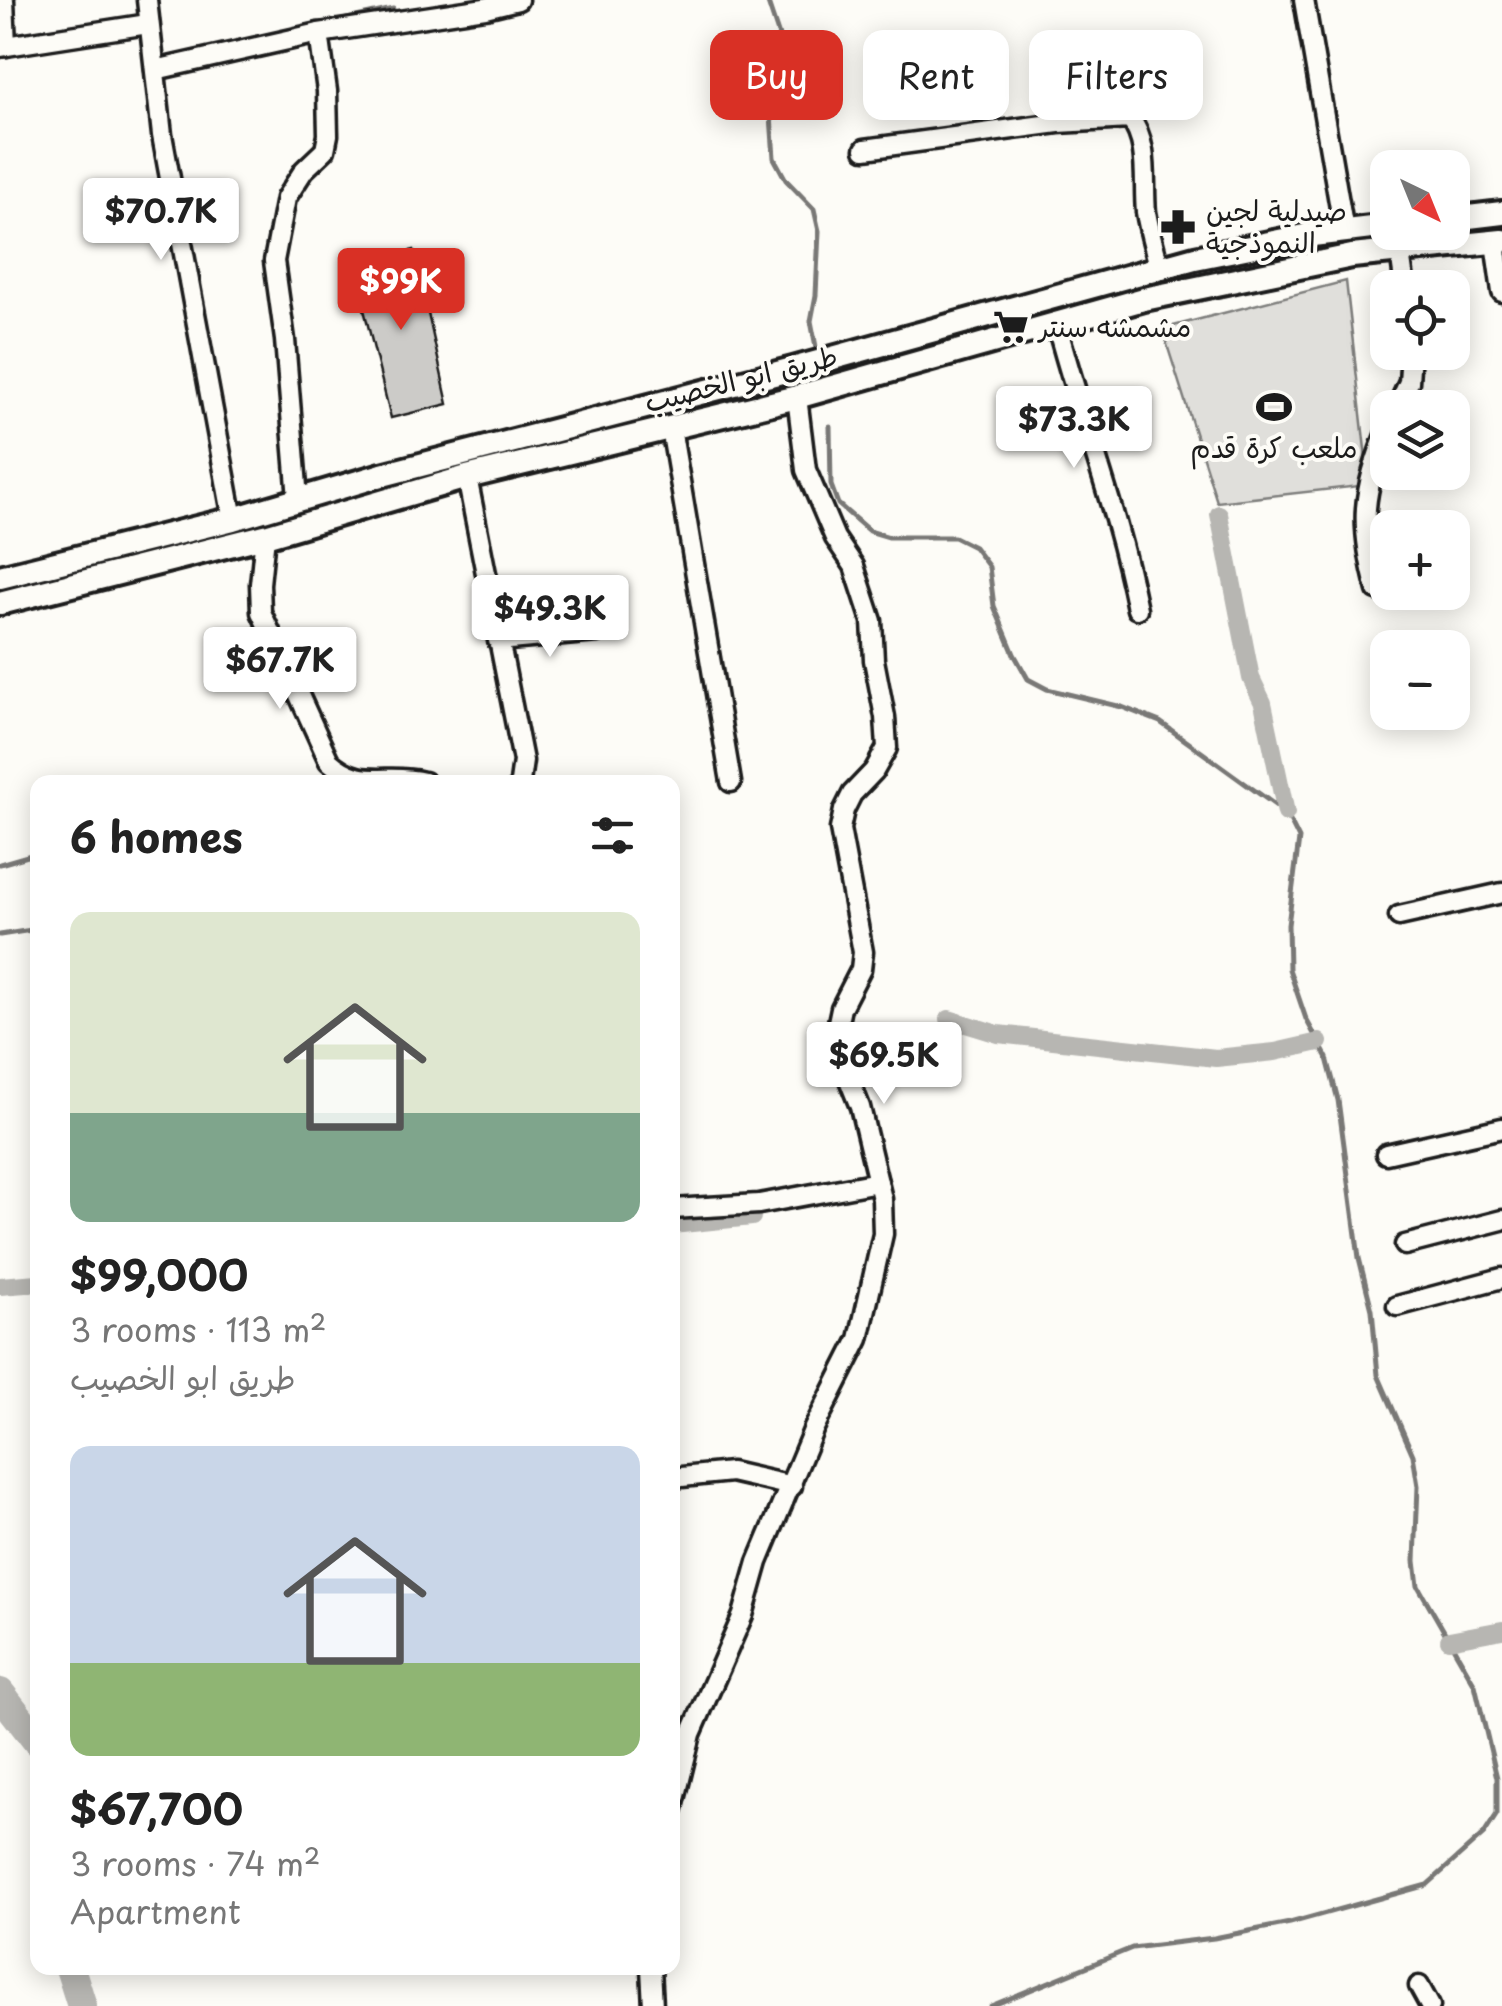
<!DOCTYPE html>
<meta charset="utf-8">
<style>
:root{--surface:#fff;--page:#f2f2f2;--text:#222;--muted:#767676;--accent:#d93025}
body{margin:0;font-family:"Playpen Sans","Playpen Sans Arabic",sans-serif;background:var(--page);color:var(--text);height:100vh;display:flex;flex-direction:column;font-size:38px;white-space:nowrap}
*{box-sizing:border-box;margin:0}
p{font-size:32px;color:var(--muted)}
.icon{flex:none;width:55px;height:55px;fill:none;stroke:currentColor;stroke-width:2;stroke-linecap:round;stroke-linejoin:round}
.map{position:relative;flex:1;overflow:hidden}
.panel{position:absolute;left:30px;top:775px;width:650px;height:1200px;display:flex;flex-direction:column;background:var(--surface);border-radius:20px;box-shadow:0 5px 25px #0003}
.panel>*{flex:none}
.hud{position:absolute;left:710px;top:30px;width:640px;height:90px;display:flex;gap:20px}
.needle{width:65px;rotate:137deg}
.controls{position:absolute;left:1370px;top:150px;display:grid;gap:20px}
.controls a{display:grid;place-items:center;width:100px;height:100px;border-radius:20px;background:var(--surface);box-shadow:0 5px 25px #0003;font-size:50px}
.price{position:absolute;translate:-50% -85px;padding:0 22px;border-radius:10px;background:#fff;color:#222;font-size:32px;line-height:65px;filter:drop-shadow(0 2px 5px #0008)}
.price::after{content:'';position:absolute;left:50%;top:60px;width:30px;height:22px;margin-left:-15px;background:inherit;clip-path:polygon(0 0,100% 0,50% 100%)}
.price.on{background:var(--accent);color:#fff}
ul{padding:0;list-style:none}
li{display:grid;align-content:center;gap:20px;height:530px;padding:0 40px}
li span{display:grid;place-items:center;height:310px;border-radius:20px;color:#555}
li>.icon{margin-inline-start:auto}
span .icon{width:180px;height:180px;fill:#fffc;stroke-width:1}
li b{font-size:42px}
h2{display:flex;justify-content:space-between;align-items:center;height:120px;padding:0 40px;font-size:42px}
.chip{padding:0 35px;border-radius:20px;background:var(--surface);box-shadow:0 5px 25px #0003;font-size:35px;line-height:90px}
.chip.on{background:var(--accent);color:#fff}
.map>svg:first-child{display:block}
.grass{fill:#e0dfdb;stroke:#7e7e7c;stroke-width:2.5}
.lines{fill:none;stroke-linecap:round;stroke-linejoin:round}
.stream{stroke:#797876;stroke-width:5}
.canal{stroke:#b7b6b2;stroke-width:18}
.river{stroke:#b7b6b2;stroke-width:30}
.building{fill:#cccbc8;stroke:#1c1c1c;stroke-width:2.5}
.minor-casing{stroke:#1c1c1c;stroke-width:25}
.major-casing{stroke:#1c1c1c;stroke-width:30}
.minor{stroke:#fdfcf7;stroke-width:18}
.major{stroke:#fdfcf7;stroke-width:22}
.labels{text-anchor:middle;stroke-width:8;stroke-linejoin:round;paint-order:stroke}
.poi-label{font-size:28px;fill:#1c1c1c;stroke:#fdfcf7;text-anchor:start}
.street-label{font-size:28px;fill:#1c1c1c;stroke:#fdfcf7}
</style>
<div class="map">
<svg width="1502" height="2006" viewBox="0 0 1502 2006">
<rect width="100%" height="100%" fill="#fdfcf7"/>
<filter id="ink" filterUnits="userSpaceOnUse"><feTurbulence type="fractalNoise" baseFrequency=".01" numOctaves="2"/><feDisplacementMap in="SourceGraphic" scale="20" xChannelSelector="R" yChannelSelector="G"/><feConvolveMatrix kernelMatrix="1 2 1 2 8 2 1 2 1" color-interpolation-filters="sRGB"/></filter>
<g filter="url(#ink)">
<path class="grass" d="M 1346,281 L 1369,485 L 1217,502 L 1162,329 Z"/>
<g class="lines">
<g class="stream">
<path d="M 767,0 L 782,45 L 776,69 L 778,92 L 771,116 L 774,158 L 786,180 L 814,209 L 819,231 L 816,295 L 811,321 L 817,352"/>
<path d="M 181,55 L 393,9"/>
<path d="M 830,426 L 831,485 L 838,504 L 869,531 L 889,537 L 954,537 L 974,547 L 989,567 L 994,606 L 1014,654 L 1028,679 L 1047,689 L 1122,707 L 1160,722 L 1286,813 L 1299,839 L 1288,925 L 1289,969 L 1306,1019 L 1327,1058 L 1338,1100 L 1359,1258 L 1372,1310 L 1378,1375 L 1413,1455 L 1418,1486 L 1415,1561 L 1418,1586 L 1475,1685 L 1497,1778 L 1497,1814 L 1484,1834 L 1427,1885 L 1290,1923 L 1214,1938 L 1132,1948 L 991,2006"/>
<path d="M 0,864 L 38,853"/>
<path d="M 0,935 L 38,929"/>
</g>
<g class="canal">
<path d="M 1219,514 L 1251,678 L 1263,703 L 1286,813"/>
<path d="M 949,1019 L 998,1034 L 1216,1058 L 1275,1052 L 1319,1042"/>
<path d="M 672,1225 L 752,1217"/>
<path d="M 0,1286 L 38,1283"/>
<path d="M 1449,1640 L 1502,1630"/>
</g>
<g class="river">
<path d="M 0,1693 L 38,1742"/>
<path d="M 70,1968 L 82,2006"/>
</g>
</g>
<path class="building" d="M 414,250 L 448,404 L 391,418 L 353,265 Z"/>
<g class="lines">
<defs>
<g id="minor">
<path d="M 4,0 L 6,46"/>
<path d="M 147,0 L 162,135 L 233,519"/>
<path d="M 1304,0 L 1344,231"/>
<path d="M 0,47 L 148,24"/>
<path d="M 155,70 L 319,33 L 485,8 L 518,0"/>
<path d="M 865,149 L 1058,123 L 1130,119 C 1150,143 1143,183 1146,212 C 1149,231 1155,249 1159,267"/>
<path d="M 1495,243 L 1502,292"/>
<path d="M 1400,252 L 1405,288"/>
<path d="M 1056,322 C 1081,418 1118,512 1137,609"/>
<path d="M 1397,408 L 1409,382 L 1411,352"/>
<path d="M 671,428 L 731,782"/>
<path d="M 467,477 L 523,761 L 520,782"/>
<path d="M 298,499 L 285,340 L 274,261 L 286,198 L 304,170 L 325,150 L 328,135 L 327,91 L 319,33"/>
<path d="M 265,536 L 260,584 L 261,612 L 329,761 C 362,791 385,772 424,782"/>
<path d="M 1377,590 C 1359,523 1362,493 1388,428"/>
<path d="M 498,641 L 597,632"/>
<path d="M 1399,916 L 1502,893"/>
<path d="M 1386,1154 L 1502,1128"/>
<path d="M 672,1209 L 759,1204 L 878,1182"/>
<path d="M 1405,1245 L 1502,1220"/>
<path d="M 1397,1306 L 1502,1278"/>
<path d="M 672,1478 L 731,1472 L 792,1486"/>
<path d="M 672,1812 L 691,1734 L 743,1615 L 758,1562 L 814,1428 L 859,1339 L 883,1234 L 882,1199 L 860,1107 L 840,1057 L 837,1027 L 841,1008 L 861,969 L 863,952 L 840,829 L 844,810 L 852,794 L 874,771 L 887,748 L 885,717 L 874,660 L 872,621 L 854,566 L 835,538 L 806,470 L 797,397"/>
<path d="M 651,1968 L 653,2006"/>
<path d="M 1419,1986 L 1430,2006"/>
</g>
<g id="major">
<path d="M 1452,219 L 1502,213"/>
<path d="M 0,577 L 233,519 L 382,475 L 793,369 L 1195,258 L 1304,236 L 1388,226"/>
<path d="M 0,603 L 265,536 L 467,477 L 797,397 L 1144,299 L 1352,256 L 1502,241"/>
</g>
</defs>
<use href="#minor" class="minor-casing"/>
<use href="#major" class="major-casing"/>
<use href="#minor" class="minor"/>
<use href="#major" class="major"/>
</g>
</g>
<defs>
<symbol id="pharmacy-bare" viewBox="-9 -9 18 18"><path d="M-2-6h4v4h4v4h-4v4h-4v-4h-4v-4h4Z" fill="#1c1c1c" stroke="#fdfcf7" stroke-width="2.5" paint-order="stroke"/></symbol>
<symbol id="supermarket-bare" viewBox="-9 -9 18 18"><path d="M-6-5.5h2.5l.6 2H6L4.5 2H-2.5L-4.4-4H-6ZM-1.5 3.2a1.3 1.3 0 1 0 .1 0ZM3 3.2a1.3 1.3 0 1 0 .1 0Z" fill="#1c1c1c" stroke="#fdfcf7" stroke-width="2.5" paint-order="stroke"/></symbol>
<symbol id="stadium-bare" viewBox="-9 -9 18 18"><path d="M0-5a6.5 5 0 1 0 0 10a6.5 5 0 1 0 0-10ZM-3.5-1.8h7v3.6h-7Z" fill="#1c1c1c" stroke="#fdfcf7" stroke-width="2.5" paint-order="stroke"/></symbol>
</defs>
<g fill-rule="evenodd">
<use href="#pharmacy-bare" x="1153" y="202" width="50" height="50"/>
<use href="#supermarket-bare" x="986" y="302" width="50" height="50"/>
<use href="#stadium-bare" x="1249" y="382" width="50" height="50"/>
</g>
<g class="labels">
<g class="poi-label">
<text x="1206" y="221">صيدلية لجين<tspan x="1206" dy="32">النموذجية</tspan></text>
<text x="1039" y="337">مشمشه سنتر</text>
<text x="1274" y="458" text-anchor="middle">ملعب كرة قدم</text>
</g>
<g class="street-label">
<text transform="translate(741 379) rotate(-14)" y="10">طريق ابو الخصيب</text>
</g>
</g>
</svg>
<div class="controls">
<a><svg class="needle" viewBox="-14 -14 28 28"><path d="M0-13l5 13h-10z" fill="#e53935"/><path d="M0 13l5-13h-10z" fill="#767676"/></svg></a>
<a><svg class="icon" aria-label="locate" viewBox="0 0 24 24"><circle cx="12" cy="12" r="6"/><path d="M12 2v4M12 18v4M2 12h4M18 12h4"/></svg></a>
<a><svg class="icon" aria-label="layers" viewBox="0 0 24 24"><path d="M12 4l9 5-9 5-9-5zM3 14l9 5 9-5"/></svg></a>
<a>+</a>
<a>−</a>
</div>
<b class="price" style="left:161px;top:263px">$70.7K</b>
<b class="price on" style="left:401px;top:333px">$99K</b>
<b class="price" style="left:1074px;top:471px">$73.3K</b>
<b class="price" style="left:550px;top:660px">$49.3K</b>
<b class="price" style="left:280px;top:712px">$67.7K</b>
<b class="price" style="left:884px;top:1107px">$69.5K</b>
<div class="hud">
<a class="chip on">Buy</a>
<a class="chip">Rent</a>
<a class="chip">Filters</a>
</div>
<section class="panel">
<h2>6 homes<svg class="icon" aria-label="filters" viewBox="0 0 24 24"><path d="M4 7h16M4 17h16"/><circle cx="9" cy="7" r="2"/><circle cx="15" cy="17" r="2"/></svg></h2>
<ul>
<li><span style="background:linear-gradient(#dfe7d0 65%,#7fa58c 0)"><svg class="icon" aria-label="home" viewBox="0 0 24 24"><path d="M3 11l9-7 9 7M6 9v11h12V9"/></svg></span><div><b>$99,000</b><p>3 rooms · 113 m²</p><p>طريق ابو الخصيب</p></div></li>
<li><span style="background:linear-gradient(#c9d6e8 70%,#8fb573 0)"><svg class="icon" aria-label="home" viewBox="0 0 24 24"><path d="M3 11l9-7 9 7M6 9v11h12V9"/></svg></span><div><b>$67,700</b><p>3 rooms · 74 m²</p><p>Apartment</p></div></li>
</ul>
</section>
</div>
